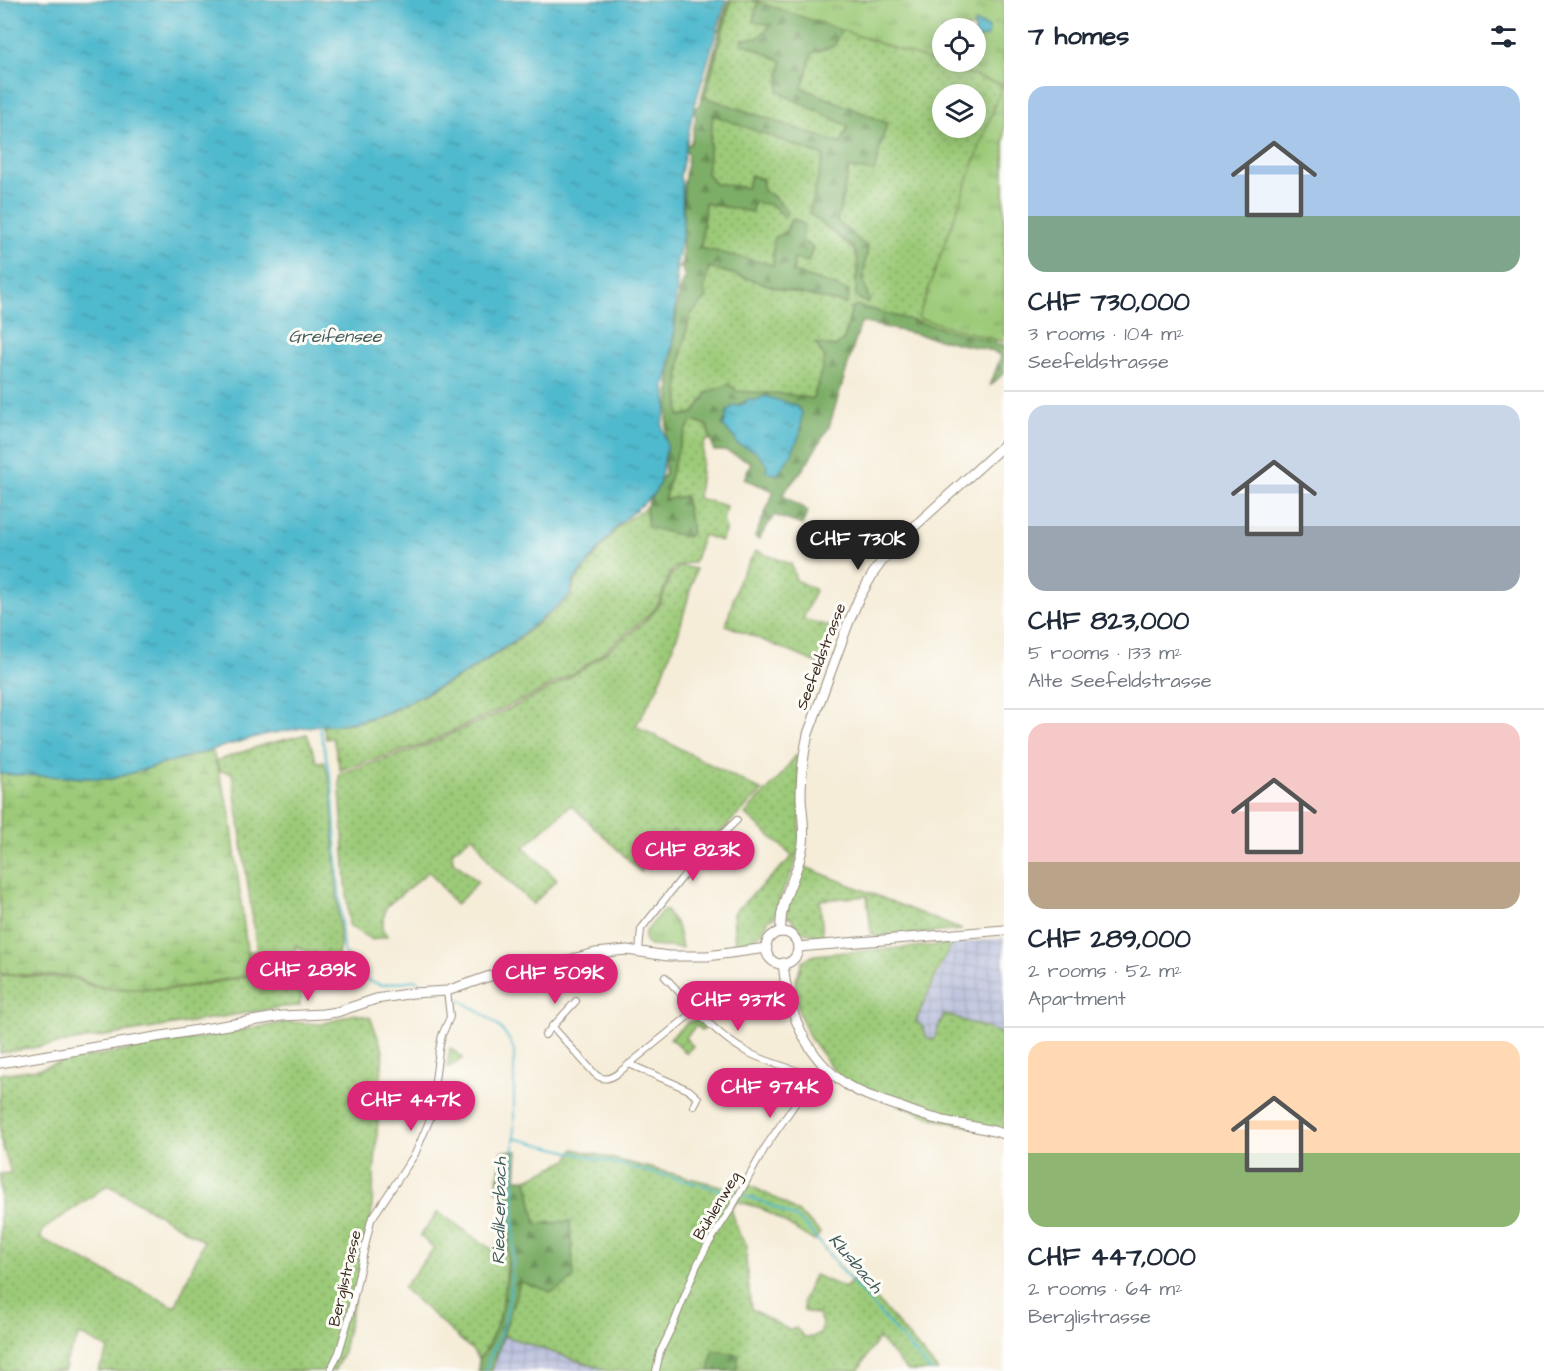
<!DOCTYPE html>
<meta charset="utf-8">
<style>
:root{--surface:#fff;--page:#f2f2f3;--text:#1f2937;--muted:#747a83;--line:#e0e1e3;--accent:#db2777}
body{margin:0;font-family:"Architects Daughter",sans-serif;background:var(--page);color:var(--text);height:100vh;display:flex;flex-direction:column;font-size:22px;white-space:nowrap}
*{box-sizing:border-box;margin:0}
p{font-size:20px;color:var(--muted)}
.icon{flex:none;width:33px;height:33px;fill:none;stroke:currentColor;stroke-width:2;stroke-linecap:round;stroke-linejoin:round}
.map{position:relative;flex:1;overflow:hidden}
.sheet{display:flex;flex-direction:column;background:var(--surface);width:540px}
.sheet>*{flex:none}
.fabs{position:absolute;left:932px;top:18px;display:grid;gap:12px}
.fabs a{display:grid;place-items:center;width:54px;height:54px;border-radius:50%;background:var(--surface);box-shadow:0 3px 15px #0003;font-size:30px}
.price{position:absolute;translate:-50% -51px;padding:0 14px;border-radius:21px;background:var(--accent);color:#fff;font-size:20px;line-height:39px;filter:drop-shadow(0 2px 3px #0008)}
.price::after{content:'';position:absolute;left:50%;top:36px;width:18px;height:14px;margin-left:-9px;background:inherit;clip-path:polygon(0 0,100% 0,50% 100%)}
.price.selected{background:#222;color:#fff}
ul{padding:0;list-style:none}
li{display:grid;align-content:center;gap:12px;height:318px;padding:0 24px}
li+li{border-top:2px solid var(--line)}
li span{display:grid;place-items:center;height:186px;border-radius:18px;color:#555}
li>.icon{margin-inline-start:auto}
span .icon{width:108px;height:108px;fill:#fffc;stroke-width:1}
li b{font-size:26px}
h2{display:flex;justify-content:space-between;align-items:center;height:72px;padding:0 24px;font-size:26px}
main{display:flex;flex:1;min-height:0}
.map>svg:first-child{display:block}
.industrial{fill:url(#industrial-grid)}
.grass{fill:url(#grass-dots);stroke:#6c7a4b;stroke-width:1.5;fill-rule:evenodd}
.forest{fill:url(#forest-firs);stroke:#5c6c43;stroke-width:1.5;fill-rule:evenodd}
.wetland{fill:url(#wetland-marsh);stroke:#6c7a4b;stroke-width:1.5}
.park{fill:url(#park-tufts);stroke:#6c7a4b;stroke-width:1.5;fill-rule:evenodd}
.garden{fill:url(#garden-furrows);stroke:#6c7a4b;stroke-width:1.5}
.water{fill:url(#water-ripples);stroke:#467276;stroke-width:1.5}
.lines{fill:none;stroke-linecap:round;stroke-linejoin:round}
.stream{stroke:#50b9cd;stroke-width:2}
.street-casing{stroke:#988c7c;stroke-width:8}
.secondary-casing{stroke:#988c7c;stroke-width:11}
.street{stroke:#fff;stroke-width:6}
.secondary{stroke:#fff;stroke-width:9}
.labels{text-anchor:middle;stroke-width:6;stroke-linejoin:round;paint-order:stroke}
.street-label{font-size:16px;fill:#3b2a1e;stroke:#fdfcf7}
.water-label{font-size:18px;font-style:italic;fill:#425c5b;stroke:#fdfcf7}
</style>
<main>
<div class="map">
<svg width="1004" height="1371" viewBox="0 0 1004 1371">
<defs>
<pattern id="industrial-grid" width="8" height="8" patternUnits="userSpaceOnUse" patternTransform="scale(1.5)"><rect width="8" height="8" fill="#bdc3de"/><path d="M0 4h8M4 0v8" fill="none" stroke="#a3a8be"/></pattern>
<pattern id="grass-dots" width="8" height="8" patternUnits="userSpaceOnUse" patternTransform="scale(1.5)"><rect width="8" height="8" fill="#9cca78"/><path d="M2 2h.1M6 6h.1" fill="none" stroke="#80a462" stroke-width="1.8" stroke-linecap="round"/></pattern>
<pattern id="forest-firs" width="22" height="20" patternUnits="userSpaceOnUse" patternTransform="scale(1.5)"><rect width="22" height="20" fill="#7dae68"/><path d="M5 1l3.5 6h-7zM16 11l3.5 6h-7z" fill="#688e55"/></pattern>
<pattern id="wetland-marsh" width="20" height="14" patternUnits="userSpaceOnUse" patternTransform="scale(1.5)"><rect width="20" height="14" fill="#9cca78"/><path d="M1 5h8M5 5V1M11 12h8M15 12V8" fill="none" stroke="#80a462"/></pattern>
<pattern id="park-tufts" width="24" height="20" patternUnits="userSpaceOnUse" patternTransform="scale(1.5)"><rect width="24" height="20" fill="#9cca78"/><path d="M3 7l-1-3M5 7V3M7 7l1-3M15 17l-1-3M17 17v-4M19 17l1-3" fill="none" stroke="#80a462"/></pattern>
<pattern id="garden-furrows" width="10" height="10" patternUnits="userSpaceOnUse" patternTransform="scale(1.5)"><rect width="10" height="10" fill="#9cca78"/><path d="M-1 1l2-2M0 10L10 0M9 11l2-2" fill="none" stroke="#80a462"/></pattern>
<pattern id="water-ripples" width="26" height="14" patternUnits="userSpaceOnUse" patternTransform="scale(1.5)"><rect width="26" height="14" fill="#50b9cd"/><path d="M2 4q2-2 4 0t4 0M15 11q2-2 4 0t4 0" fill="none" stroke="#4497a6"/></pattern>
</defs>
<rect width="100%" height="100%" fill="#fdfcf7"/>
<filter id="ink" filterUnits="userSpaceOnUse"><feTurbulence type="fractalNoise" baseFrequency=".0167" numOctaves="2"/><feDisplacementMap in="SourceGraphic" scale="12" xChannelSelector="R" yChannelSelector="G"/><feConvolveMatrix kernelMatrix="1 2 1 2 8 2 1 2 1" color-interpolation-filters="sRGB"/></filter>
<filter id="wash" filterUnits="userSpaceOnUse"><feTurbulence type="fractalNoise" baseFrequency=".008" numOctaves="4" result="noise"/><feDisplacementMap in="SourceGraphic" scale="24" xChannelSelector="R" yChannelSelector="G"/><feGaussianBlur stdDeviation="1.35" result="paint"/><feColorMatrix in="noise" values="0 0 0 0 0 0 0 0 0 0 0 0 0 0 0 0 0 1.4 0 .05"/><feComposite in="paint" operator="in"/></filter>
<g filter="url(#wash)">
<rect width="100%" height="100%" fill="#f6edd9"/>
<g class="industrial">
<path d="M 1004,938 L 1004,1034 L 972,1023 L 933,1040 L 926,1037 L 923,1027 L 916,1021 L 952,944 Z"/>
<path d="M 502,1335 L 608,1371 L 492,1371 Z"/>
</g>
<g class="grass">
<path d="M 731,0 L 751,0 L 758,2 L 771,25 L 757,39 L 743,39 L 742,44 L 750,46 L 782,61 L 778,90 L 784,95 L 848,126 L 841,144 L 705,97 Z"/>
<path d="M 844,24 L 942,62 L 1004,83 L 1004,310 L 994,343 L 859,306 L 852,308 L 844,339 L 836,347 L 816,344 L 825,358 L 814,399 C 778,392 744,391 708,392 L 694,413 L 679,416 L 679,376 L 682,352 L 690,315 L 706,298 L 704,290 L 709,267 L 785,290 L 847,304 L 849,291 L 793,272 L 794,258 L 802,241 L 791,219 L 785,233 L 774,238 L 773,266 L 701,248 L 705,203 L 751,212 L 754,202 L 772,205 L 785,216 L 787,211 C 780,202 774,195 763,191 L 763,179 L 751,175 L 748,188 L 714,183 L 707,173 L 713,114 L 824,156 L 809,213 L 853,249 L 858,259 L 856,282 L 870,300 C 860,282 864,267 868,248 L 837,221 L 849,167 L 887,123 L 802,88 L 812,53 ZM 942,94 L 975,94 L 975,128 L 942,128 Z"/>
<path d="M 692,421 L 707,426 L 710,439 L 704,442 L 698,498 L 726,506 L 723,521 L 726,529 L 721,541 L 703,535 L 694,563 C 666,563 669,579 660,600 C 658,604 655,608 652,612 L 600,655 L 576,672 L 535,694 L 422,745 L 340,770 L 333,738 L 326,739 L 323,726 L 358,722 L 388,713 L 464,675 L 515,642 L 571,597 L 575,581 L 619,526 L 646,507 L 648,527 L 687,537 L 692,533 L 685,496 L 664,501 C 672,474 676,444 692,421 Z"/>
<path d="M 756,551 L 791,564 L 796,580 L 815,590 L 803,619 L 835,628 L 822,665 L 726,625 L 739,579 Z"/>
<path d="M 681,566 L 696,569 L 679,631 L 658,687 L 636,726 L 762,791 L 699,853 L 673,831 L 641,872 L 571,805 L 524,847 L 557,880 L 533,904 L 493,867 L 473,835 L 452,852 L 453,861 L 478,882 L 456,905 L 429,871 L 386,907 L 382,928 L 387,936 L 372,940 L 349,926 L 339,774 C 367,764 395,757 422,747 C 434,743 445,737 456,732 C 510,709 563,687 609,650 C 623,638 647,622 657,608 C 668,593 664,576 681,566 Z"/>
<path d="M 307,734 L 317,762 L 324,761 L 331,784 L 340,945 L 336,964 L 295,946 L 295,970 L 310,973 L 311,982 L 301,994 L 300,1006 L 283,1007 L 0,1053 L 0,975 L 74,978 L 94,987 L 113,989 L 177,989 L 251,976 L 248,952 L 257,950 L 232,773 L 220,771 L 216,761 L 263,745 Z"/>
<path d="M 796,755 L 800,755 L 800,844 L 794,867 L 780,898 L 774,918 L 769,919 C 762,938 753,940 735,945 L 733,913 L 793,856 L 745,814 L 779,778 Z"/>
<path d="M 803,866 L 962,930 L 876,937 L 871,933 L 867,896 L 820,900 L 823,936 C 808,936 797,931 791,917 L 786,917 L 789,901 Z"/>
<path d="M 952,944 L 939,968 L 916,1021 L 923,1027 L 926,1037 L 933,1040 L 944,1014 L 1004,1034 L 1004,1134 L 935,1119 L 846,1084 L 829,1064 L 810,1038 L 799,1013 L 794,986 L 803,960 L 815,955 L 834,953 Z"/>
<path d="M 354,1014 L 370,1017 L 383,1050 L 371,1220 L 342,1356 L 334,1371 L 98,1371 L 109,1349 L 80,1335 L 64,1364 L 66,1366 L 64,1371 L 0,1371 L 0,1174 L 11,1173 L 0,1139 L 0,1074 L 38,1069 L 60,1062 L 288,1022 L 322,1024 ZM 108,1185 L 204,1241 L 175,1307 L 40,1238 L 44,1229 Z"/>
<path d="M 574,1149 L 741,1191 L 745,1183 C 774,1197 798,1208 820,1233 L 814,1241 L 761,1208 L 736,1201 L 731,1209 L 740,1236 L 747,1245 L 746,1260 L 751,1309 L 789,1330 L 796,1328 L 804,1337 L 813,1337 L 821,1332 L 822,1323 L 818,1315 L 804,1311 L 803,1300 L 814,1275 L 845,1288 L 857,1276 L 938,1371 L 908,1371 L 878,1338 L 858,1371 L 608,1371 L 502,1335 L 520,1281 L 553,1292 L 536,1225 L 527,1179 L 568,1160 Z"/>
<path d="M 438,1212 L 493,1250 L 508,1227 C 507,1272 508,1321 479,1359 L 472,1350 L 403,1288 L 434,1248 L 420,1236 Z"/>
</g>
<g class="forest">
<path d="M 728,0 L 731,0 L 705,97 L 841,144 L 848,126 L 784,95 L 778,90 L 782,61 L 750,46 L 742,44 L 742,39 L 758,38 L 771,25 L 753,22 L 758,2 L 751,0 L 884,0 L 844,24 L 834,46 L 812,53 L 802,88 L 887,123 L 874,172 L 849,168 L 837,221 L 868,248 C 864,266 861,283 870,300 L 867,303 L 856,297 L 856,282 L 858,266 L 856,253 L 853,248 L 809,213 L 824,156 L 713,115 L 707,173 L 714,183 L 747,188 L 751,175 L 763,180 L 763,191 C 774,195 780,202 787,211 L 785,217 L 772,205 L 755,202 L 751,212 L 705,203 L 701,248 L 773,265 L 774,238 L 785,233 L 792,219 L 804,224 L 802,241 L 813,247 L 808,262 L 794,259 L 793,272 L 849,291 L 847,304 L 785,290 L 709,267 L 704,290 L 707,298 L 690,315 L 682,352 L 679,376 L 679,416 L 694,413 L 708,392 L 729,384 L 737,391 L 787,394 L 813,399 L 825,358 L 816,343 L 836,347 L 844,339 L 852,308 L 858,306 L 1004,345 L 1004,373 L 990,386 L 1001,356 L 993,351 L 861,322 L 829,427 L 803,469 L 782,495 L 808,511 L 802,525 L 774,515 L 759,539 L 755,537 L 774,491 L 744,479 L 751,462 L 726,451 L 714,451 L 707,425 L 692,421 C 676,444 672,474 664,500 L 685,496 L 692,533 L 686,537 L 648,527 L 646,507 L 665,473 L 666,431 L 671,370 L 676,315 L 680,288 L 685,278 L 682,268 L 676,268 L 682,266 L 684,183 L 688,155 L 684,147 L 691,143 L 696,117 L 694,111 L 700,103 ZM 749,399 L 754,401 L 777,475 L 757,452 L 737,444 L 735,439 L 722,425 L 731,409 Z"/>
<path d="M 502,1151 L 518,1151 L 516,1179 L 527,1179 L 536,1224 L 570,1221 L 574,1277 L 565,1285 L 553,1292 L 520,1282 L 492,1371 L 478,1371 L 479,1359 L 488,1347 L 500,1317 L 508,1271 L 508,1196 L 496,1190 Z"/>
<path d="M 713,1350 L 739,1355 L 737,1371 L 709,1371 Z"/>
</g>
<path class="wetland" d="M 212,749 L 230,812 L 250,975 L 178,988 L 113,988 L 93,985 L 77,978 L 66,976 L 0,974 L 0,774 L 111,779 L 203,753 Z"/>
<g class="park">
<path d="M 753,0 L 1004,0 L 1004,342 L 918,318 L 1002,85 ZM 942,28 L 975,28 L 975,62 L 942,62 Z"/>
<path d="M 662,911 L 666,911 L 677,925 L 682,948 L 650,946 L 645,942 L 645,933 Z"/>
<path d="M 450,1048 L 463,1058 L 449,1068 L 447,1067 Z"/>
</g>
<path class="garden" d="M 698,1019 L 706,1026 L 702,1030 L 696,1026 L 685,1038 L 693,1046 L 686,1053 L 670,1038 L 687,1023 Z"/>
<g class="water">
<path d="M 0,0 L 726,0 L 693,111 L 680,177 L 682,185 L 683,233 L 676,267 L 677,282 L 674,330 L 669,371 L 665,387 L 667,407 L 662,424 L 664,434 L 667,446 L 659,485 L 653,495 L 618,525 L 574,580 L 569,596 L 514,641 L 464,674 L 388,712 L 358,721 L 333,725 L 319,725 L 263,735 L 111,779 L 0,774 Z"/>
<path d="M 975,22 L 989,27 L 988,36 L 975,39 L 975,28 L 974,28 Z"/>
<path d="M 764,396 L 795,405 L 802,412 L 800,434 L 791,455 L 777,475 L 766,471 L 767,465 L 757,452 L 737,444 L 735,439 L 722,425 L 725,422 L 727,411 L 731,409 L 732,406 L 741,405 L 749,399 L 755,401 Z"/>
</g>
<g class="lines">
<g class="stream">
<path d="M 319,725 L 332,783 L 343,950 L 358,973 L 369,981 L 382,985 L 414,980 L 419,982"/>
<path d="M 460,1000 C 481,1013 507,1026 514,1051 L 514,1239 C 512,1270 512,1302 501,1332 C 496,1345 489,1357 485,1371"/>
<path d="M 514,1138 L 734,1193"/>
<path d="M 744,1196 L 761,1201 L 796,1218 L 806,1226 L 851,1281 L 931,1371"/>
</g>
</g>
</g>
<g filter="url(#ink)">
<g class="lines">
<defs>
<g id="street">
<path d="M 639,951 L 641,929 L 681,879 L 707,849 L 737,820"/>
<path d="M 665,977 C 690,1003 714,1034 747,1052 C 768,1063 794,1069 817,1077"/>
<path d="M 552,1026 L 595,1074 C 603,1081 609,1079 617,1074 L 696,1010"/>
<path d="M 545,1035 L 576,1001"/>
<path d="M 629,1064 L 689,1090 L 698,1098 L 694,1106"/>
<path d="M 330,1371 L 339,1352 L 349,1318 L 371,1220 L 415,1154 L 430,1119 L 439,1050 L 442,1035 L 450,1017 L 447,991"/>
<path d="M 656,1371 L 660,1352 L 673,1325 L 697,1265 L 707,1246 L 731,1209 L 766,1146 L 806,1088 L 827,1067"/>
</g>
<g id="secondary">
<path d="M 781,932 C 778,899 799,876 803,844 C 805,829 802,813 801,798 C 801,776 803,755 808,734 L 848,624 L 859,598 L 874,572 L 888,553 L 906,534 L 1004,445"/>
<circle cx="782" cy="948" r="16"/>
<path d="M 798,947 L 1004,930"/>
<path d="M 783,963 C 787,1011 806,1058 847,1085 C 863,1095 880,1100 898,1106 C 911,1111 923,1116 937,1119 C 959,1125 982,1127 1004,1134"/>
<path d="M 0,1063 L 282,1016 L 323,1014 L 337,1012 L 376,999 L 413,993 L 447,991 L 493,975 L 533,976 L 545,972 L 572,959 L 595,953 L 627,950 L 668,956 L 707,956 L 767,948"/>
</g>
</defs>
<use href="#street" class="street-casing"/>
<use href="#secondary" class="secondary-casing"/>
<use href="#street" class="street"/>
<use href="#secondary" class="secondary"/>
</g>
</g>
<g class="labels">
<g class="street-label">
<text transform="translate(820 656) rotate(-69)" y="6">Seefeldstrasse</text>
<text transform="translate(716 1205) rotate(-59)" y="6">Bühlenweg</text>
<text transform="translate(344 1278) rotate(-77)" y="6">Berglistrasse</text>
</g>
<g class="water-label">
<text x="335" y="342">Greifensee</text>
<text transform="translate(499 1211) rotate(-89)" y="6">Riedikerbach</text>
<text transform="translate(856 1263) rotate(49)" y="6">Klusbach</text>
</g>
</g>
</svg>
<div class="fabs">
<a><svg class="icon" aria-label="locate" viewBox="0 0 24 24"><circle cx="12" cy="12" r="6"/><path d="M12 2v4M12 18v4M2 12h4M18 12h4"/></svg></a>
<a><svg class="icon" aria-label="layers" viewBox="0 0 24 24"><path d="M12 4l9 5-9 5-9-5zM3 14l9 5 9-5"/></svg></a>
</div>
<b class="price selected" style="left:858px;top:571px">CHF 730K</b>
<b class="price" style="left:693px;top:882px">CHF 823K</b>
<b class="price" style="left:308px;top:1002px">CHF 289K</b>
<b class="price" style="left:555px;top:1005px">CHF 509K</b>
<b class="price" style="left:738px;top:1032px">CHF 937K</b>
<b class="price" style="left:770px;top:1119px">CHF 974K</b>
<b class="price" style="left:411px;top:1132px">CHF 447K</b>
</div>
<section class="sheet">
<h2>7 homes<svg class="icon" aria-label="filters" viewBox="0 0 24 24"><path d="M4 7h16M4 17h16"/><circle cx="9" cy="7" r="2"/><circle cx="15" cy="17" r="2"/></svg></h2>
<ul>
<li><span style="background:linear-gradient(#a9c7e8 70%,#7fa58c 0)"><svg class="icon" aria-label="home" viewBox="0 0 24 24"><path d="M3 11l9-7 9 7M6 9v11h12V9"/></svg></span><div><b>CHF 730,000</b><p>3 rooms · 104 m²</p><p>Seefeldstrasse</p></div></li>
<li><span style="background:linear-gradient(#c9d6e8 65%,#9aa5b1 0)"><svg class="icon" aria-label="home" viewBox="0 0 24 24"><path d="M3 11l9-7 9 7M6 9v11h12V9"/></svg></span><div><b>CHF 823,000</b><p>5 rooms · 133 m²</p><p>Alte Seefeldstrasse</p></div></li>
<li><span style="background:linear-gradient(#f6c9c9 75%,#b9a48a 0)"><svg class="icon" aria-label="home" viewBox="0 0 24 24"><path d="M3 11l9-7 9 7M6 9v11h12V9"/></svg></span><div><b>CHF 289,000</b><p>2 rooms · 52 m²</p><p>Apartment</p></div></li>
<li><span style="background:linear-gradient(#ffd9b3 60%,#8fb573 0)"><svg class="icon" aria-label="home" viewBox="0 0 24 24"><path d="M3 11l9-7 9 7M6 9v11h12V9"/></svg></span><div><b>CHF 447,000</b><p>2 rooms · 64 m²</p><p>Berglistrasse</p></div></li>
</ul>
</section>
</main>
